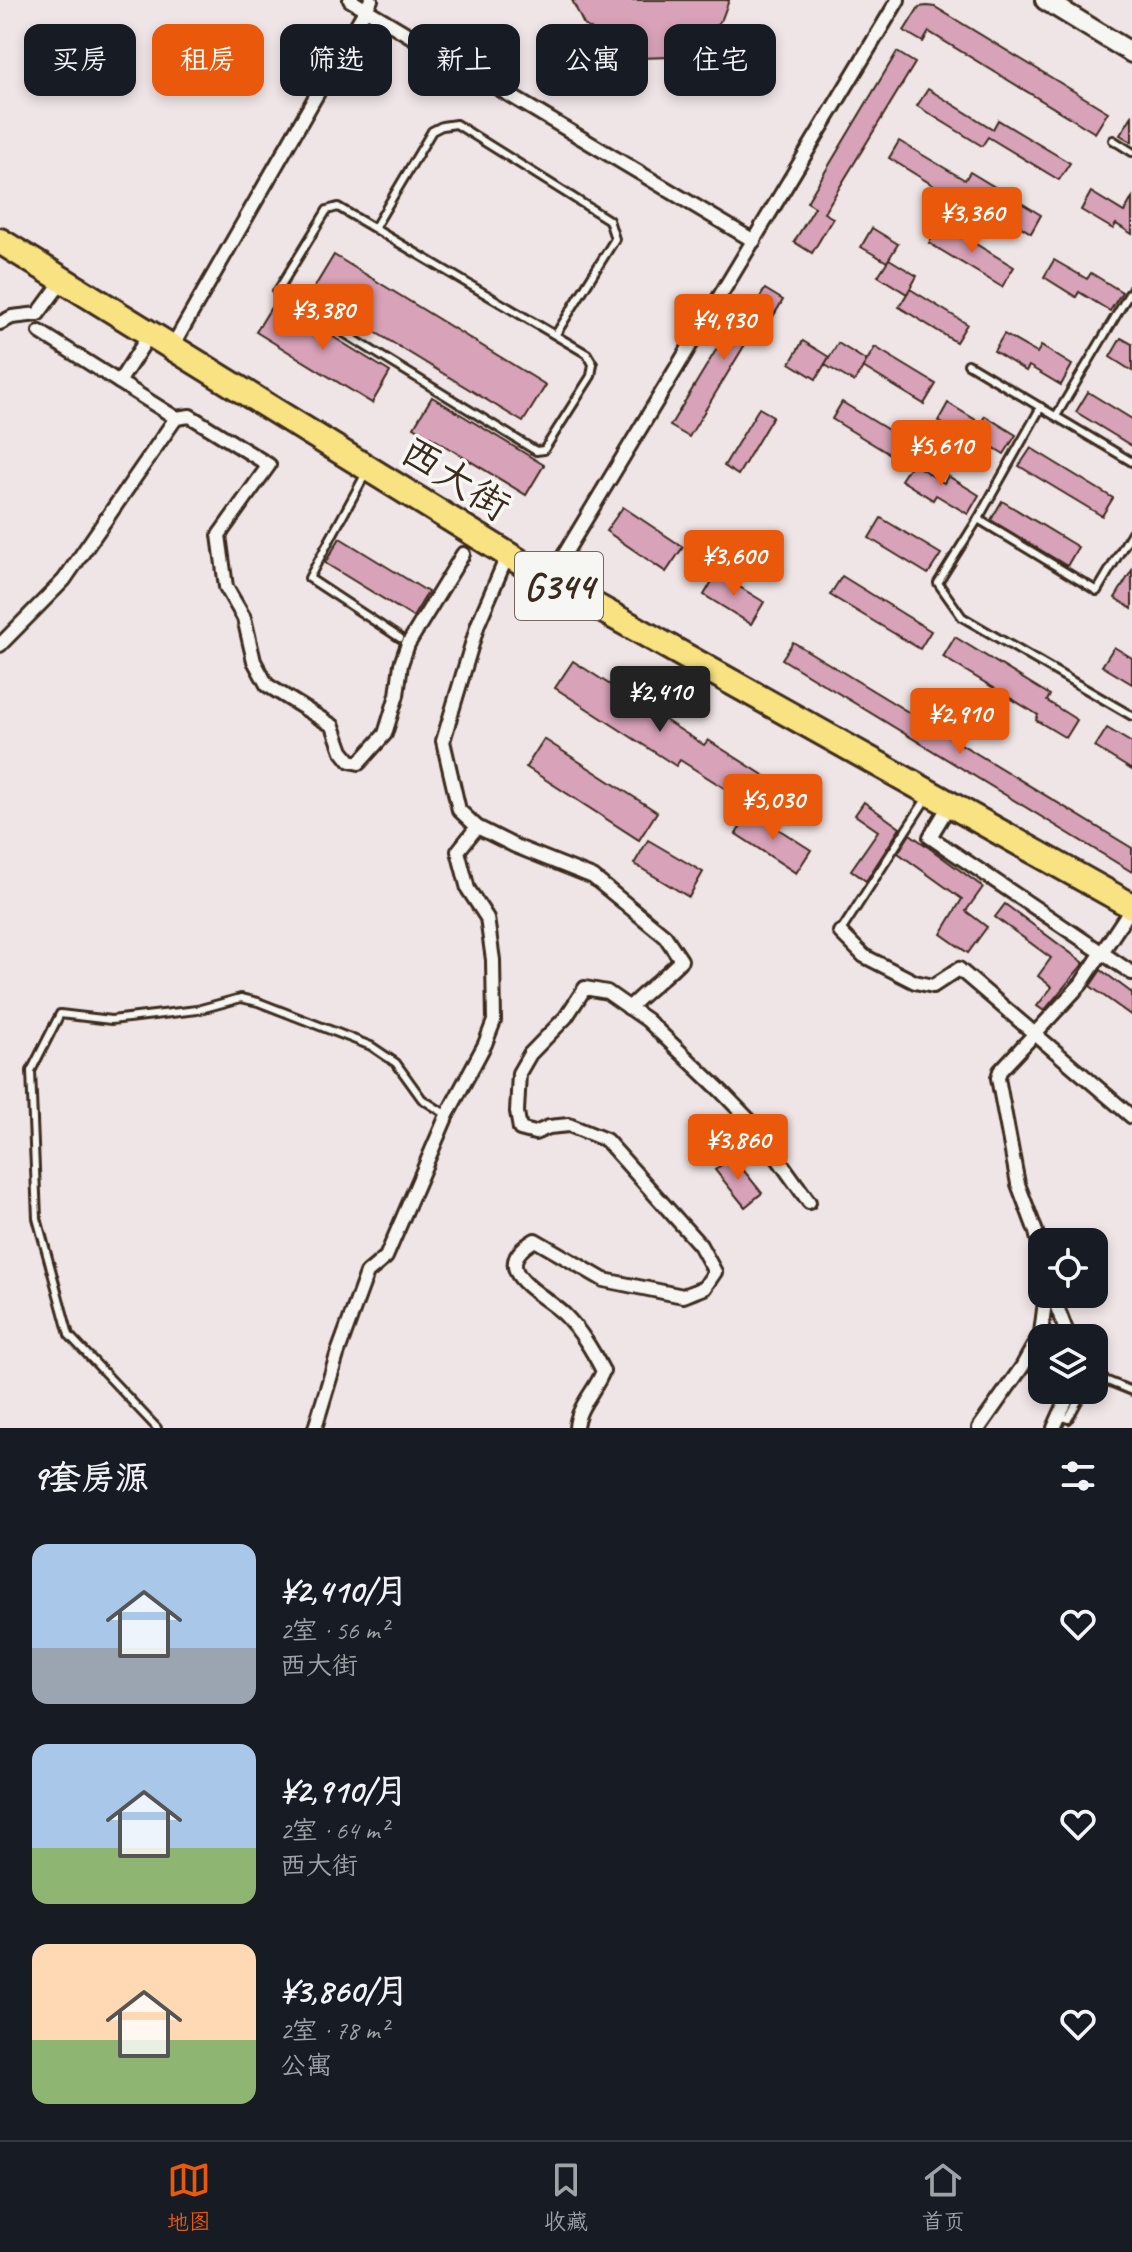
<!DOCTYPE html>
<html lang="zh">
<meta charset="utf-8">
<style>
:root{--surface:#171b24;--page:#20242c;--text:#f1f3f6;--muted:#9ea1a6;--line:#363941;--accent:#ea580c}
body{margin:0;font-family:Caveat,"LXGW WenKai TC",sans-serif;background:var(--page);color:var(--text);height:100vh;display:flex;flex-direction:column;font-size:30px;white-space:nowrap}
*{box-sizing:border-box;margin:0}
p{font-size:26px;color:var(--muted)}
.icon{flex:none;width:44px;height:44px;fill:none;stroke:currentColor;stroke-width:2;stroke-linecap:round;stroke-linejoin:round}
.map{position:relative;height:1428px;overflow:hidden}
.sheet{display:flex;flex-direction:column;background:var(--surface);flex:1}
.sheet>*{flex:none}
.guide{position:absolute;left:24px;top:24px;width:1084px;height:72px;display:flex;gap:16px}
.tools{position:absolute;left:1028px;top:1228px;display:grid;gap:16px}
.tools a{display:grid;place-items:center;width:80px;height:80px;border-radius:16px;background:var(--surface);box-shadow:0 4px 12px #0003;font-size:40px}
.price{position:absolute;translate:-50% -68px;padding:0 18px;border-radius:8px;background:var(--accent);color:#fff;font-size:26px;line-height:52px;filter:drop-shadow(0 2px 4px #0008)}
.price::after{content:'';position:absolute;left:50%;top:48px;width:24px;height:18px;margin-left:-12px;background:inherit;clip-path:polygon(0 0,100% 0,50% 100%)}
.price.current{background:#222;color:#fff}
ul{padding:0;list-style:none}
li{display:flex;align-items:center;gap:24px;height:200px;padding:0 32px}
li span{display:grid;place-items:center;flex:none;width:224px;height:160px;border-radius:16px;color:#555}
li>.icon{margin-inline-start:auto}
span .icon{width:96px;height:96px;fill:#fffc;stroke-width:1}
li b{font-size:34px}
h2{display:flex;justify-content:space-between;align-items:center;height:96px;padding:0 32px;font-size:34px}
.pill{padding:0 28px;border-radius:16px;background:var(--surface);box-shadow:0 4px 12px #0003;font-size:28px;line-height:72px}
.pill.current{background:var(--accent);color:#fff}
.menu{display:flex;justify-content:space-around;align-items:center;height:112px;border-top:2px solid var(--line);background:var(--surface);font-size:22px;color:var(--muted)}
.menu a{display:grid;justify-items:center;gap:4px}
.menu .current{color:var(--accent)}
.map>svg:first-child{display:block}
.building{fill:#d8a2b8;stroke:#3b2a1e;stroke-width:2}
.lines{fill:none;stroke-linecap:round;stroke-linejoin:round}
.lane-casing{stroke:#3b2a1e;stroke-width:12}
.street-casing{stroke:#3b2a1e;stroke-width:18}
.secondary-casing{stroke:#3b2a1e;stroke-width:24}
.highway-casing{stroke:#3b2a1e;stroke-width:30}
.lane{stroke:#f6f6f2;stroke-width:6}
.street{stroke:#f6f6f2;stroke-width:12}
.secondary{stroke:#f6f6f2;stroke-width:18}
.highway{stroke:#f8e281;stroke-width:24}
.labels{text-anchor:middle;stroke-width:7;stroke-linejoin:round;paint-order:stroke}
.shield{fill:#f6f6f2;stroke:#73675e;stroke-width:2}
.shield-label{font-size:38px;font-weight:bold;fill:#3b2a1e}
.street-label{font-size:40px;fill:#3b2a1e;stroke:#f6f6f2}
</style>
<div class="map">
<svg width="1132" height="1428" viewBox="0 0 1132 1428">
<rect width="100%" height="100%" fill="#f0e5e6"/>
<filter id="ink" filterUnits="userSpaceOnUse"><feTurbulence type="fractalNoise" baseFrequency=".0125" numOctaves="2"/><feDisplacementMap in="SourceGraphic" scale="16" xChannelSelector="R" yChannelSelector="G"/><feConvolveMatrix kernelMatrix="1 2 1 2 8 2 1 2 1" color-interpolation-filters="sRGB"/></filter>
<g filter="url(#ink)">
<g class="building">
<path d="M 572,0 L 729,0 L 722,19 L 701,43 L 671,57 L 639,58 L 584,25 Z"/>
<path d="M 927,6 L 935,7 L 1108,112 L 1095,133 L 929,32 L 923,42 L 904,31 L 919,7 Z"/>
<path d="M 897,52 L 915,63 L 824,213 L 833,218 L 812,253 L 794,242 L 815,207 L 807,202 Z"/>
<path d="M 928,89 L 993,129 L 998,120 L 1070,163 L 1059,180 L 988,137 L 982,146 L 917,106 Z"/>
<path d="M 1132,116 L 1132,142 L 1120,135 Z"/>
<path d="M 899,141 L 965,180 L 970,172 L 1041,215 L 1031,233 L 959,189 L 954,198 L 889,158 Z"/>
<path d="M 1091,192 L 1124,212 L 1132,198 L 1132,234 L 1116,224 L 1113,229 L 1081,210 Z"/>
<path d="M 941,223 L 1014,267 L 1002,287 L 929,243 Z"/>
<path d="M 872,228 L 898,244 L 887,262 L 861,247 Z"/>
<path d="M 334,255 L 546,385 L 523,422 L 311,293 Z"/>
<path d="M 889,259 L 917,276 L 907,294 L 878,276 Z"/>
<path d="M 1054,260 L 1087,279 L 1091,273 L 1122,292 L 1110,311 L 1079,292 L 1076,297 L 1044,277 Z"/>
<path d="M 765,289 L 783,300 L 763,333 L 755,328 L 689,437 L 670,426 L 736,317 L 745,322 Z"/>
<path d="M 910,289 L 967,324 L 956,342 L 899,307 Z"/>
<path d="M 275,301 L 390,372 L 372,403 L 256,332 Z"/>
<path d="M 1004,334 L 1037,353 L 1041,346 L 1072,365 L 1061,385 L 1029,366 L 1026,371 L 994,351 Z"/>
<path d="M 1121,338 L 1132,344 L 1132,371 L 1110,357 Z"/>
<path d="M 803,341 L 829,357 L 816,379 L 790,363 Z"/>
<path d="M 838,343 L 867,361 L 854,382 L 825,365 Z"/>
<path d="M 875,347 L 936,384 L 924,404 L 863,367 Z"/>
<path d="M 1088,392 L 1132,419 L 1132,446 L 1076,412 Z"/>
<path d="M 432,397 L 544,465 L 526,495 L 414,427 Z"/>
<path d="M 842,402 L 905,440 L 894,457 L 832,419 Z"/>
<path d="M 948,403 L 981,423 L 985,416 L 1016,435 L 1004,454 L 973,435 L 970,440 L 938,421 Z"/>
<path d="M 759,408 L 773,416 L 738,475 L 724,466 Z"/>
<path d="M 1031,448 L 1113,498 L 1102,516 L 1019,466 Z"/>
<path d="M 912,463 L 944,483 L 948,476 L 979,495 L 968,514 L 936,495 L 933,500 L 901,480 Z"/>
<path d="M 1002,501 L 1078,547 L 1067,566 L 991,520 Z"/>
<path d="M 623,507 L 683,547 L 666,572 L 606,531 Z"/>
<path d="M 881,518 L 941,554 L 928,574 L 869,538 Z"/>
<path d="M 340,538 L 428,592 L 413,617 L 325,563 Z"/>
<path d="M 1132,570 L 1132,609 L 1115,598 Z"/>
<path d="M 717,573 L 764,602 L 751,624 L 704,595 Z"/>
<path d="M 842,576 L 931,631 L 920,649 L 830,595 Z"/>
<path d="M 955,637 L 1050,695 L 1047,701 L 1077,720 L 1066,738 L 1036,720 L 1038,715 L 943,657 Z"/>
<path d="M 793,642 L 1132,848 L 1132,872 L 782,659 Z"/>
<path d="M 1114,647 L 1132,658 L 1132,684 L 1102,666 Z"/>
<path d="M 573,661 L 704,745 L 708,740 L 768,778 L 751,805 L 680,760 L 676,766 L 555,688 Z"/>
<path d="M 1107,728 L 1132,743 L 1132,770 L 1095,747 Z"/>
<path d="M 544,739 L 657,812 L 639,840 L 526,767 Z"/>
<path d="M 864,802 L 900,828 L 866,881 L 851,870 L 878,831 L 855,815 Z"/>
<path d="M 750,811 L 811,850 L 796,873 L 736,834 Z"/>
<path d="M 910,834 L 983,887 L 966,911 L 987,927 L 968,953 L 941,934 L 962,899 L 898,853 Z"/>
<path d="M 648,840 L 703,872 L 689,897 L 634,864 Z"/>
<path d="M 1005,904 L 1084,963 L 1044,1011 L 1037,1006 L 1052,987 L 1038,976 L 1051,958 L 995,917 Z"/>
<path d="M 1101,970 L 1132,993 L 1132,1016 L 1090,986 Z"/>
<path d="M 732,1156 L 762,1193 L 745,1207 L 715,1170 Z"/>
</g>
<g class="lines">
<defs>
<g id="lane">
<path d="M 1113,140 L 1132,152"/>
<path d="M 338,207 L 587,354 L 593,364 L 591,376 L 544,450 L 536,451 L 277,292 L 327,210 Z"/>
<path d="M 375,227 L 432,131 L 442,126 L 456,124 L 609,220 L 615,239 L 556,334"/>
<path d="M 968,364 L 1132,462"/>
<path d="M 1056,416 L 1132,289"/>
<path d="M 365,475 L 309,578 L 400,638"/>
<path d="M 978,519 L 1041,407"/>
<path d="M 1132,532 L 1097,591 L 978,519 L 938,583 L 962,617 L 1132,716"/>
<path d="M 841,931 L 928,796"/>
<path d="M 1094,1380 L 1105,1380 L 1132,1391"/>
<path d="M 1060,1416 L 1068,1419 L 1084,1390"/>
<path d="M 157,1428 L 69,1335 L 37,1218 L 31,1071 L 60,1014 L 111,1020 L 197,1010 L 241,998 L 258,1002 L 371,1046 L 396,1063 L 422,1099 L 447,1115"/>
</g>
<g id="street">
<path d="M 350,0 L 754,241"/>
<path d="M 0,323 L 12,317 L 38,314 L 63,280"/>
<path d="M 40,332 L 176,418 L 190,416 L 269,465 L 219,535 L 226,587 L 244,618 L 254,661 L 267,685 L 333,726 L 342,751 L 350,761 L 359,763 L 385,734 L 397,695 L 401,664 L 408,644 L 463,554"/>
<path d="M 172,347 L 371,0"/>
<path d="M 119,382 L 150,334"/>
<path d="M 508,554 L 478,624 L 443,741 L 459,810 L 477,827 L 515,846 L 593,877 L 665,936 L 681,960 C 665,977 646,990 629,1008"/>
<path d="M 549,580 L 898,0"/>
<path d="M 0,645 L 64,580 L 176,418"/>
<path d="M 950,804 L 930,837 L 1132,973"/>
<path d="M 840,932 L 864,956 L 915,982 L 933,986 L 959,969 L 1132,1117"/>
<path d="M 1042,1257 L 1036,1232 L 1018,1184 L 998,1078 L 1000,1071 L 1081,984 L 1132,907"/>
<path d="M 1052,1294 L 1069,1338"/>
<path d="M 315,1428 L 337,1355 L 367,1273 L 386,1257 L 447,1115 L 485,1044 L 494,1021 L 493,960 L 487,918 L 468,889 L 458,851 L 477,827"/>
<path d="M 576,1428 C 577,1407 596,1390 603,1371 C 592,1350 581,1331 564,1314 C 543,1293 484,1270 535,1240 L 604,1280 L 683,1296 L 704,1288 L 715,1272 L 700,1245 L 606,1140 L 569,1125 L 549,1127 L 535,1133 L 520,1129 L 517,1112 L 519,1073 L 530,1054 L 566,1017 L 585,988 L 607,992 L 647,1020 L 722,1092 L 753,1124 L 809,1202"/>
<path d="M 979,1428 L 1022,1367 L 1041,1333 L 1046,1294"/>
<path d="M 1054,1428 L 1071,1390"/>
</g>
<path id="secondary" d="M 1045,0 L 1132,53"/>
<path id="highway" d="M 0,241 L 549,580 L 1132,906"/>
</defs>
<use href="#lane" class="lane-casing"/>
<use href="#street" class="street-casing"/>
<use href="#secondary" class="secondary-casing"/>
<use href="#highway" class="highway-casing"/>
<use href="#lane" class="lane"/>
<use href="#street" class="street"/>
<use href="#secondary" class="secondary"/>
<use href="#highway" class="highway"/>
</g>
</g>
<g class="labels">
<rect class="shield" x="515" y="552" width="88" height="68" rx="6"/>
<g class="shield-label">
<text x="559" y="599">G344</text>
</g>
<g class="street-label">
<text transform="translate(456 478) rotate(32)" y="14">西大街</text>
</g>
</g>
</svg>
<div class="tools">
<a><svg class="icon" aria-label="locate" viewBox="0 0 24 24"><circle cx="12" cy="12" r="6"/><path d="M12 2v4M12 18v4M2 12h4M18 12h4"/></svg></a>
<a><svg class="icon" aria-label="layers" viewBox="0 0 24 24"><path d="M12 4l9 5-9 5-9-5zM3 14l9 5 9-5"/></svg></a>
</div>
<b class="price" style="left:972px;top:255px">¥3,360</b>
<b class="price" style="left:323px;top:352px">¥3,380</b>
<b class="price" style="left:724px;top:362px">¥4,930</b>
<b class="price" style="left:941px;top:488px">¥5,610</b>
<b class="price" style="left:734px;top:598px">¥3,600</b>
<b class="price current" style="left:660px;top:734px">¥2,410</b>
<b class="price" style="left:960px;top:756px">¥2,910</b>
<b class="price" style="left:773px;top:842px">¥5,030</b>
<b class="price" style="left:738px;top:1182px">¥3,860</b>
<div class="guide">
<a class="pill">买房</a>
<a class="pill current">租房</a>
<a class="pill">筛选</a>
<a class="pill">新上</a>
<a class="pill">公寓</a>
<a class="pill">住宅</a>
</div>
</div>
<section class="sheet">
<h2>9套房源<svg class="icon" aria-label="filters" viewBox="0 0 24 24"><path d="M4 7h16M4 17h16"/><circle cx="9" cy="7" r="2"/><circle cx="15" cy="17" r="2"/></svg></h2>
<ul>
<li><span style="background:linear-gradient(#a9c7e8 65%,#9aa5b1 0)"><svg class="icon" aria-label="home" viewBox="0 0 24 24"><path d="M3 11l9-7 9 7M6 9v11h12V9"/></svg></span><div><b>¥2,410/月</b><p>2室 · 56 m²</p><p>西大街</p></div><svg class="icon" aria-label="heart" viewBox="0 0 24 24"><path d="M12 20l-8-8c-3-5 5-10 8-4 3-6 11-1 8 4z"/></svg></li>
<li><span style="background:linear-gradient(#a9c7e8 65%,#8fb573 0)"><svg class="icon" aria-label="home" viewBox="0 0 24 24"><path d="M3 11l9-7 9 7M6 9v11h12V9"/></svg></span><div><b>¥2,910/月</b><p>2室 · 64 m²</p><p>西大街</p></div><svg class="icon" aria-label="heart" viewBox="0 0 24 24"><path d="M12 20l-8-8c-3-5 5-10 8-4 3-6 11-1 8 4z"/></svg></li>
<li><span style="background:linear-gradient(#ffd9b3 60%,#8fb573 0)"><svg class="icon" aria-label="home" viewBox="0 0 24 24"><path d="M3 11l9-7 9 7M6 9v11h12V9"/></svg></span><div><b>¥3,860/月</b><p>2室 · 78 m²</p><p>公寓</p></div><svg class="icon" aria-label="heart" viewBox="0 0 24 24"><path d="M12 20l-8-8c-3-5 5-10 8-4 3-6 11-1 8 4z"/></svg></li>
</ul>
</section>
<nav class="menu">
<a class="current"><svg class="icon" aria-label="map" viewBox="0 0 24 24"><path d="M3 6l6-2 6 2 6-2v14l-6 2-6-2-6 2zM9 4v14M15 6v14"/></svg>地图</a>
<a><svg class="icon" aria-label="saved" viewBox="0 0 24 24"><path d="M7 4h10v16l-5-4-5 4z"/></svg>收藏</a>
<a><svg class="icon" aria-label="home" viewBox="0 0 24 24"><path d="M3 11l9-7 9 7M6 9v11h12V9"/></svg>首页</a>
</nav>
